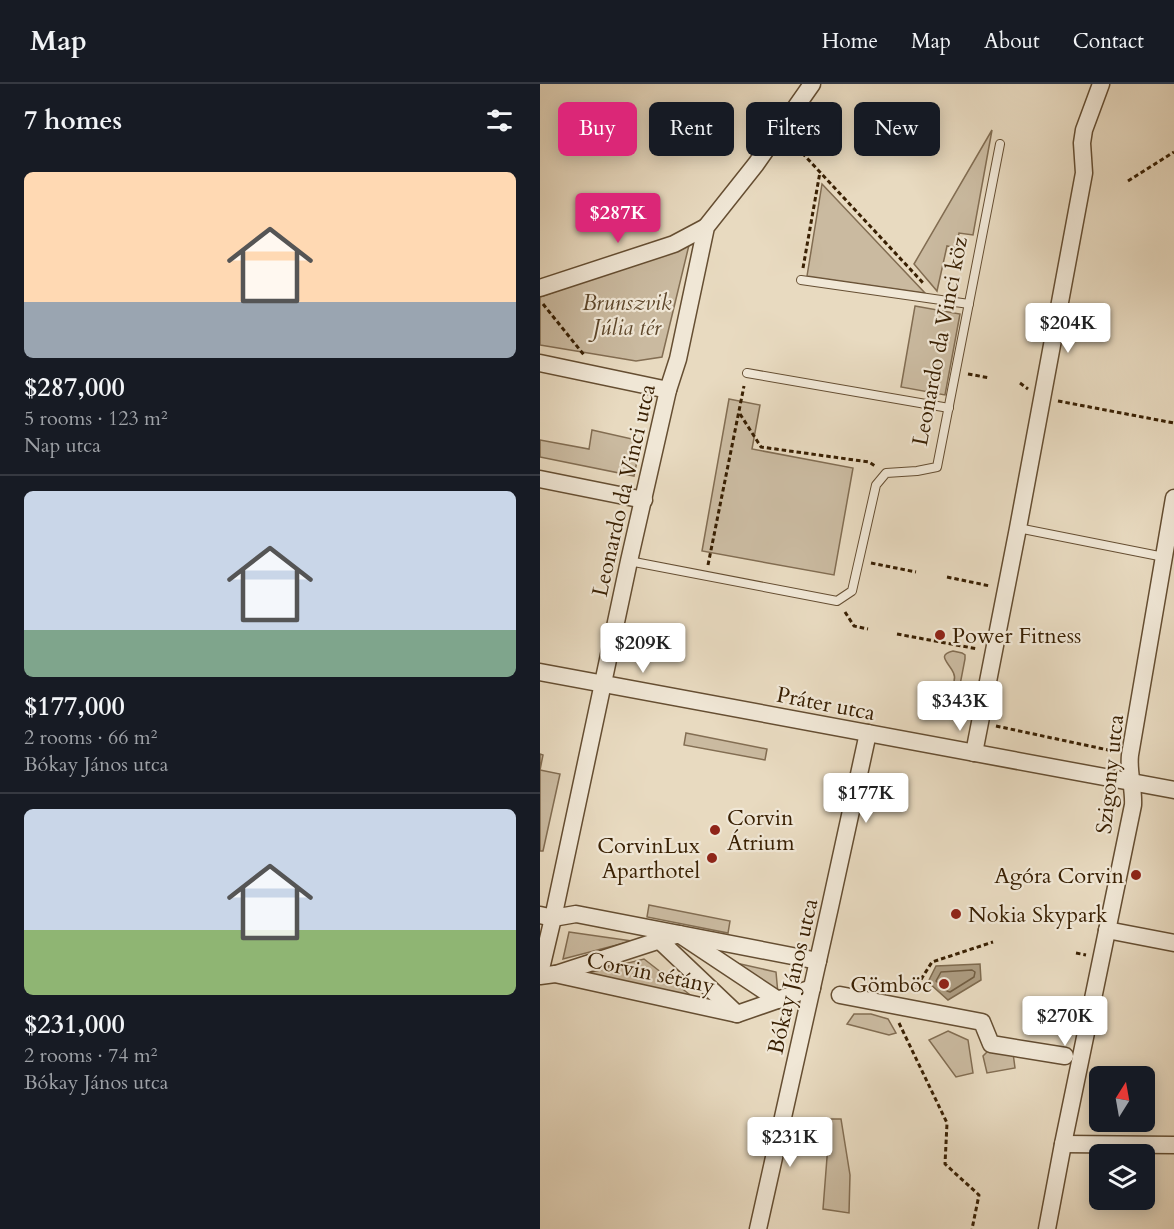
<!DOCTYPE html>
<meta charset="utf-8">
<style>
:root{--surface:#171b24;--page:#20242c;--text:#f1f3f6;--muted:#9ea1a6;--line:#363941;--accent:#db2777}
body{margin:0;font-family:Cardo,serif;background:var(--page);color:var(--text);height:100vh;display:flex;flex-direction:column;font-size:22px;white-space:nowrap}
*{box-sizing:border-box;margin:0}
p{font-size:20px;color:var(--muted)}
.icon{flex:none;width:33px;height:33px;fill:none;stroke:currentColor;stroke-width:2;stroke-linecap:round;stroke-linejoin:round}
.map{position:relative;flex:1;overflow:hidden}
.side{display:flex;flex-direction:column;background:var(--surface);width:540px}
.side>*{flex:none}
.hud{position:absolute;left:18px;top:18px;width:525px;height:54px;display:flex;gap:12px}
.needle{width:39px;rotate:11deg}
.buttons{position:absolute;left:549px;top:982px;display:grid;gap:12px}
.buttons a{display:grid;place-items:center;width:66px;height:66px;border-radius:9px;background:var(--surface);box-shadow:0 3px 15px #0003;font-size:30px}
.price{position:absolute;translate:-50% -51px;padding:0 14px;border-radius:6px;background:#fff;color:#222;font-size:20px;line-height:39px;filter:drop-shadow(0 2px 3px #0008)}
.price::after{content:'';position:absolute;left:50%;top:36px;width:18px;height:14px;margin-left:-9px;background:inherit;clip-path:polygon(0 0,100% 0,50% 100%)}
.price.selected{background:var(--accent);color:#fff}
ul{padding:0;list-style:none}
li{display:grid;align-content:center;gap:12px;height:318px;padding:0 24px}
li+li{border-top:2px solid var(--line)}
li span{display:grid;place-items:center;height:186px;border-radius:9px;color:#555}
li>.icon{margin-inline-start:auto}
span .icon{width:108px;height:108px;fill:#fffc;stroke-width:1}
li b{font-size:26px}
h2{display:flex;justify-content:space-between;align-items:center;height:72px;padding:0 24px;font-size:26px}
.chip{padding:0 21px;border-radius:9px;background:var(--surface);box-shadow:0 3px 15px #0003;font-size:21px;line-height:54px}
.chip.selected{background:var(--accent);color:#fff}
header{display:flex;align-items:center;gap:36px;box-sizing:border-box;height:84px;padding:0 30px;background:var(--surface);border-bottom:2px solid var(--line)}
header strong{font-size:28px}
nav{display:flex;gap:33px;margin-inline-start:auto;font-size:21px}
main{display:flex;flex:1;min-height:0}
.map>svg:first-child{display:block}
.green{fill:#cabaa0;stroke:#826d52;stroke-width:1.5}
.water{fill:#ac9b80;stroke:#7e6a4e;stroke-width:1.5}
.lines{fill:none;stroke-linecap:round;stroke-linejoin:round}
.shore{stroke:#725e42;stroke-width:1.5}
.lane-casing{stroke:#654e32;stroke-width:10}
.street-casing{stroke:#654e32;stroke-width:19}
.path{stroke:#392003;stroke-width:3;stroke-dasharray:4.5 3;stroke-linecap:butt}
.lane{stroke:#f0e7d6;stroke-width:8}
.street{stroke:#f0e7d6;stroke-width:16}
.poi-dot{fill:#8f2418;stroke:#f0e7d6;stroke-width:2}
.labels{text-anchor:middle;stroke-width:4.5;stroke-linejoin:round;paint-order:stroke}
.park-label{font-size:22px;font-style:italic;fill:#5d462a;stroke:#f0e7d6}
.street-label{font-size:22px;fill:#392003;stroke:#f0e7d6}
.poi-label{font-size:22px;fill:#392003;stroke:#f0e7d6;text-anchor:start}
</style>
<header>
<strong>Map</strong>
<nav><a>Home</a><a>Map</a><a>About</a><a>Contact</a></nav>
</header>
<main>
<section class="side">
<h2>7 homes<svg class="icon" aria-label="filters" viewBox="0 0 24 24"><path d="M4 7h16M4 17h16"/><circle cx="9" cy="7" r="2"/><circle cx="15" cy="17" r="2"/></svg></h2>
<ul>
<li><span style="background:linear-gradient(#ffd9b3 70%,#9aa5b1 0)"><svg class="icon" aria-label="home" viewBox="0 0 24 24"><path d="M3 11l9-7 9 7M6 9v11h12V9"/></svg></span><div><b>$287,000</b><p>5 rooms · 123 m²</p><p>Nap utca</p></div></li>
<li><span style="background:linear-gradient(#c9d6e8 75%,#7fa58c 0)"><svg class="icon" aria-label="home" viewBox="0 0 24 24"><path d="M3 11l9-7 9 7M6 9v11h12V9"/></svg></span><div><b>$177,000</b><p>2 rooms · 66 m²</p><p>Bókay János utca</p></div></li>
<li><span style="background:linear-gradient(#c9d6e8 65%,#8fb573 0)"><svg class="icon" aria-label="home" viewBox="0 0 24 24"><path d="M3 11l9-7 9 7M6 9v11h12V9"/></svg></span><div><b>$231,000</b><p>2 rooms · 74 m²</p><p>Bókay János utca</p></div></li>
</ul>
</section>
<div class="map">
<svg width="634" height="1145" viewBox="0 0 634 1145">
<rect width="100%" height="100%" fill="#e8dac0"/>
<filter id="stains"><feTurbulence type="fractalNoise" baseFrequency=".00333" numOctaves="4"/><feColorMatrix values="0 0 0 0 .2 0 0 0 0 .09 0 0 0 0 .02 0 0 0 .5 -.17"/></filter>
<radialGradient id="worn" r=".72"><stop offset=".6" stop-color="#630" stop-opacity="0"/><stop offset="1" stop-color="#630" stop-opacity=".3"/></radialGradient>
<g class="green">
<path d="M 452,46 L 433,151 L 419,149 L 416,164 L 407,162 L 397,207 L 374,180 Z"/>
<path d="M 282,100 L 385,209 L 267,192 Z"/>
<path d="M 149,161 L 122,273 L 96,277 L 0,261 L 0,213 Z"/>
<path d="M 375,222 L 420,230 L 405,311 L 361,303 Z"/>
<path d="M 189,315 L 220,321 L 212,365 L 313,384 L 294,491 L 162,467 Z"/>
<path d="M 52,346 L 101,357 L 94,392 L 0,373 L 0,356 L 49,365 Z"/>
<path d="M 413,567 L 422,569 L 425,571 L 425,575 L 414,632 L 412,635 L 409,635 C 396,633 383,636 387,619 C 388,614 388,609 392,606 C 399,601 409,607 414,597 C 419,584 391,572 413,567 Z"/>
<path d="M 146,649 L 227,665 L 225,676 L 144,661 Z"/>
<path d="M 0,670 L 3,671 L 0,686 L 20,690 L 3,767 L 0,767 Z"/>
<path d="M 109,821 L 190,837 L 188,849 L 107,833 Z"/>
<path d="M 29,848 L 92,857 L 23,875 Z"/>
<path d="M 104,875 L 158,917 L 48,889 Z"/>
<path d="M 187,877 L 236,888 L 238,910 Z"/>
<path d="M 314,930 L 331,930 L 348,935 L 356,949 L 349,951 L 307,940 Z"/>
<path d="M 408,947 L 428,956 L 433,989 L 416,993 L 389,956 Z"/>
<path d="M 450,965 L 473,969 L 475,984 L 447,989 L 443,972 Z"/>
<path d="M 290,1035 L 301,1035 L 310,1091 L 309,1129 L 283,1125 Z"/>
</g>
<path class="water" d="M 440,880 L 441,896 L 408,916 L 388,898 L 396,882 Z"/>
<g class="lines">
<path class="shore" d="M 432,886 L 435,888 L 434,893 L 410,908 L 407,907 L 396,897 L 401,888 Z"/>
<defs>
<g id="lane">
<path d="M 261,196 L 429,220"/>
<path d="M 207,289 L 409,324"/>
<path d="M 478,444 L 624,473"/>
<path d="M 89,477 L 297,517 L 312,507 L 336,401 L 346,389 L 377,387 L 397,383 L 460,60"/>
</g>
<g id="street">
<path d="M 0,204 L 134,160 L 166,143"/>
<path d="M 0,279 L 128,306"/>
<path d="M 0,395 L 104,416"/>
<path d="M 0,588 L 634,706"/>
<path d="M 434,669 L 478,444 L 544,89 L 542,59 L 544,46 L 561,0"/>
<path d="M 0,831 L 13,834 L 36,830 L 278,877"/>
<path d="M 567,846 L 634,859"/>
<path d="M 119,856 L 197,930"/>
<path d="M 0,889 L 13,834 L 89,477 L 128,306 L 138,275 L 166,143 L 216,80 L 272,0"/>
<path d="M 16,890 L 139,850 L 238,916"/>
<path d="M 0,892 L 15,890 L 197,930 L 272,904"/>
<path d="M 300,911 L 442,938 L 451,960 L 525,972"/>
<path d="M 523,1060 L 634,1061"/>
<path d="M 218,1145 L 290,823 L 328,649"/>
<path d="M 507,1145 L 523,1060 L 593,721 C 594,704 588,688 590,671 L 634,414"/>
</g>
</defs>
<use href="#lane" class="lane-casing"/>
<use href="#street" class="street-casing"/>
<g class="path">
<path d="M 252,58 L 384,200"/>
<path d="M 588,97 L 634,68"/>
<path d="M 263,184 L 280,88"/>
<path d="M 3,220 L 44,271"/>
<path d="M 428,290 L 450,294"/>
<path d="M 480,299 L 488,305"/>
<path d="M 518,317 L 634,339"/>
<path d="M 200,330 L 221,363 L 329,378 L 335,382"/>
<path d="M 331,479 L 376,488"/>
<path d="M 168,481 L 204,302"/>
<path d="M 407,493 L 450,502"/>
<path d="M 305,528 L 314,542 L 328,545"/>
<path d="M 357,550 L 438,565"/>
<path d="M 456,642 L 573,667"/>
<path d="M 536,869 L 546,871"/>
<path d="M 373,908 L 392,878 L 453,858"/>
<path d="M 359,939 L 407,1039 L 405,1080 L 439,1111 L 432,1145"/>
</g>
<use href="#lane" class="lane"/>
<use href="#street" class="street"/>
</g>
<g class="poi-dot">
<circle cx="400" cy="551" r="6"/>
<circle cx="175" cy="746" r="6"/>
<circle cx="172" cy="774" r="6"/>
<circle cx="596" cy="791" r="6"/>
<circle cx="416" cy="830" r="6"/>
<circle cx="404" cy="900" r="6"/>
</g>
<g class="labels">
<g class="park-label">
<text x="87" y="226">Brunszvik<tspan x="87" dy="25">Júlia tér</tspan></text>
</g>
<g class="street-label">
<text transform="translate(399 257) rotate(-79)" y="8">Leonardo da Vinci köz</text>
<text transform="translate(83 406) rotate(-77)" y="8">Leonardo da Vinci utca</text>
<text transform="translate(286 619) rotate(11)" y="8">Práter utca</text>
<text transform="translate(569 690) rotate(-84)" y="8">Szigony utca</text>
<text transform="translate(111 888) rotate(12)" y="8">Corvin sétány</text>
<text transform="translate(252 892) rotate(-77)" y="8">Bókay János utca</text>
</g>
<g class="poi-label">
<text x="412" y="559">Power Fitness</text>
<text x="187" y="741">Corvin<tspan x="187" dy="25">Átrium</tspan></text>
<text x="160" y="769" text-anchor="end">CorvinLux<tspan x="160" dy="25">Aparthotel</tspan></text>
<text x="584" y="799" text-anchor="end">Agóra Corvin</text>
<text x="428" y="838">Nokia Skypark</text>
<text x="392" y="908" text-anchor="end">Gömböc</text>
</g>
</g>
<rect width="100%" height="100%" filter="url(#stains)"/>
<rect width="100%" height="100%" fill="url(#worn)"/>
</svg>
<div class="buttons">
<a><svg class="needle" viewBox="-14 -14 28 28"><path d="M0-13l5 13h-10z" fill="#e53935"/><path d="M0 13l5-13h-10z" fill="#9ea1a6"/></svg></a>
<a><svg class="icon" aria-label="layers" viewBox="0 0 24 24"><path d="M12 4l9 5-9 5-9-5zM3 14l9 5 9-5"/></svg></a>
</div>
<b class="price selected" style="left:78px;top:160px">$287K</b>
<b class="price" style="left:528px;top:270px">$204K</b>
<b class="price" style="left:103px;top:590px">$209K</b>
<b class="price" style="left:420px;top:648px">$343K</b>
<b class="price" style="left:326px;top:740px">$177K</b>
<b class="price" style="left:525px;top:963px">$270K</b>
<b class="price" style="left:250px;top:1084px">$231K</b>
<div class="hud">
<a class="chip selected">Buy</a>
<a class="chip">Rent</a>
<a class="chip">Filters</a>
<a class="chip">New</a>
</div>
</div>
</main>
